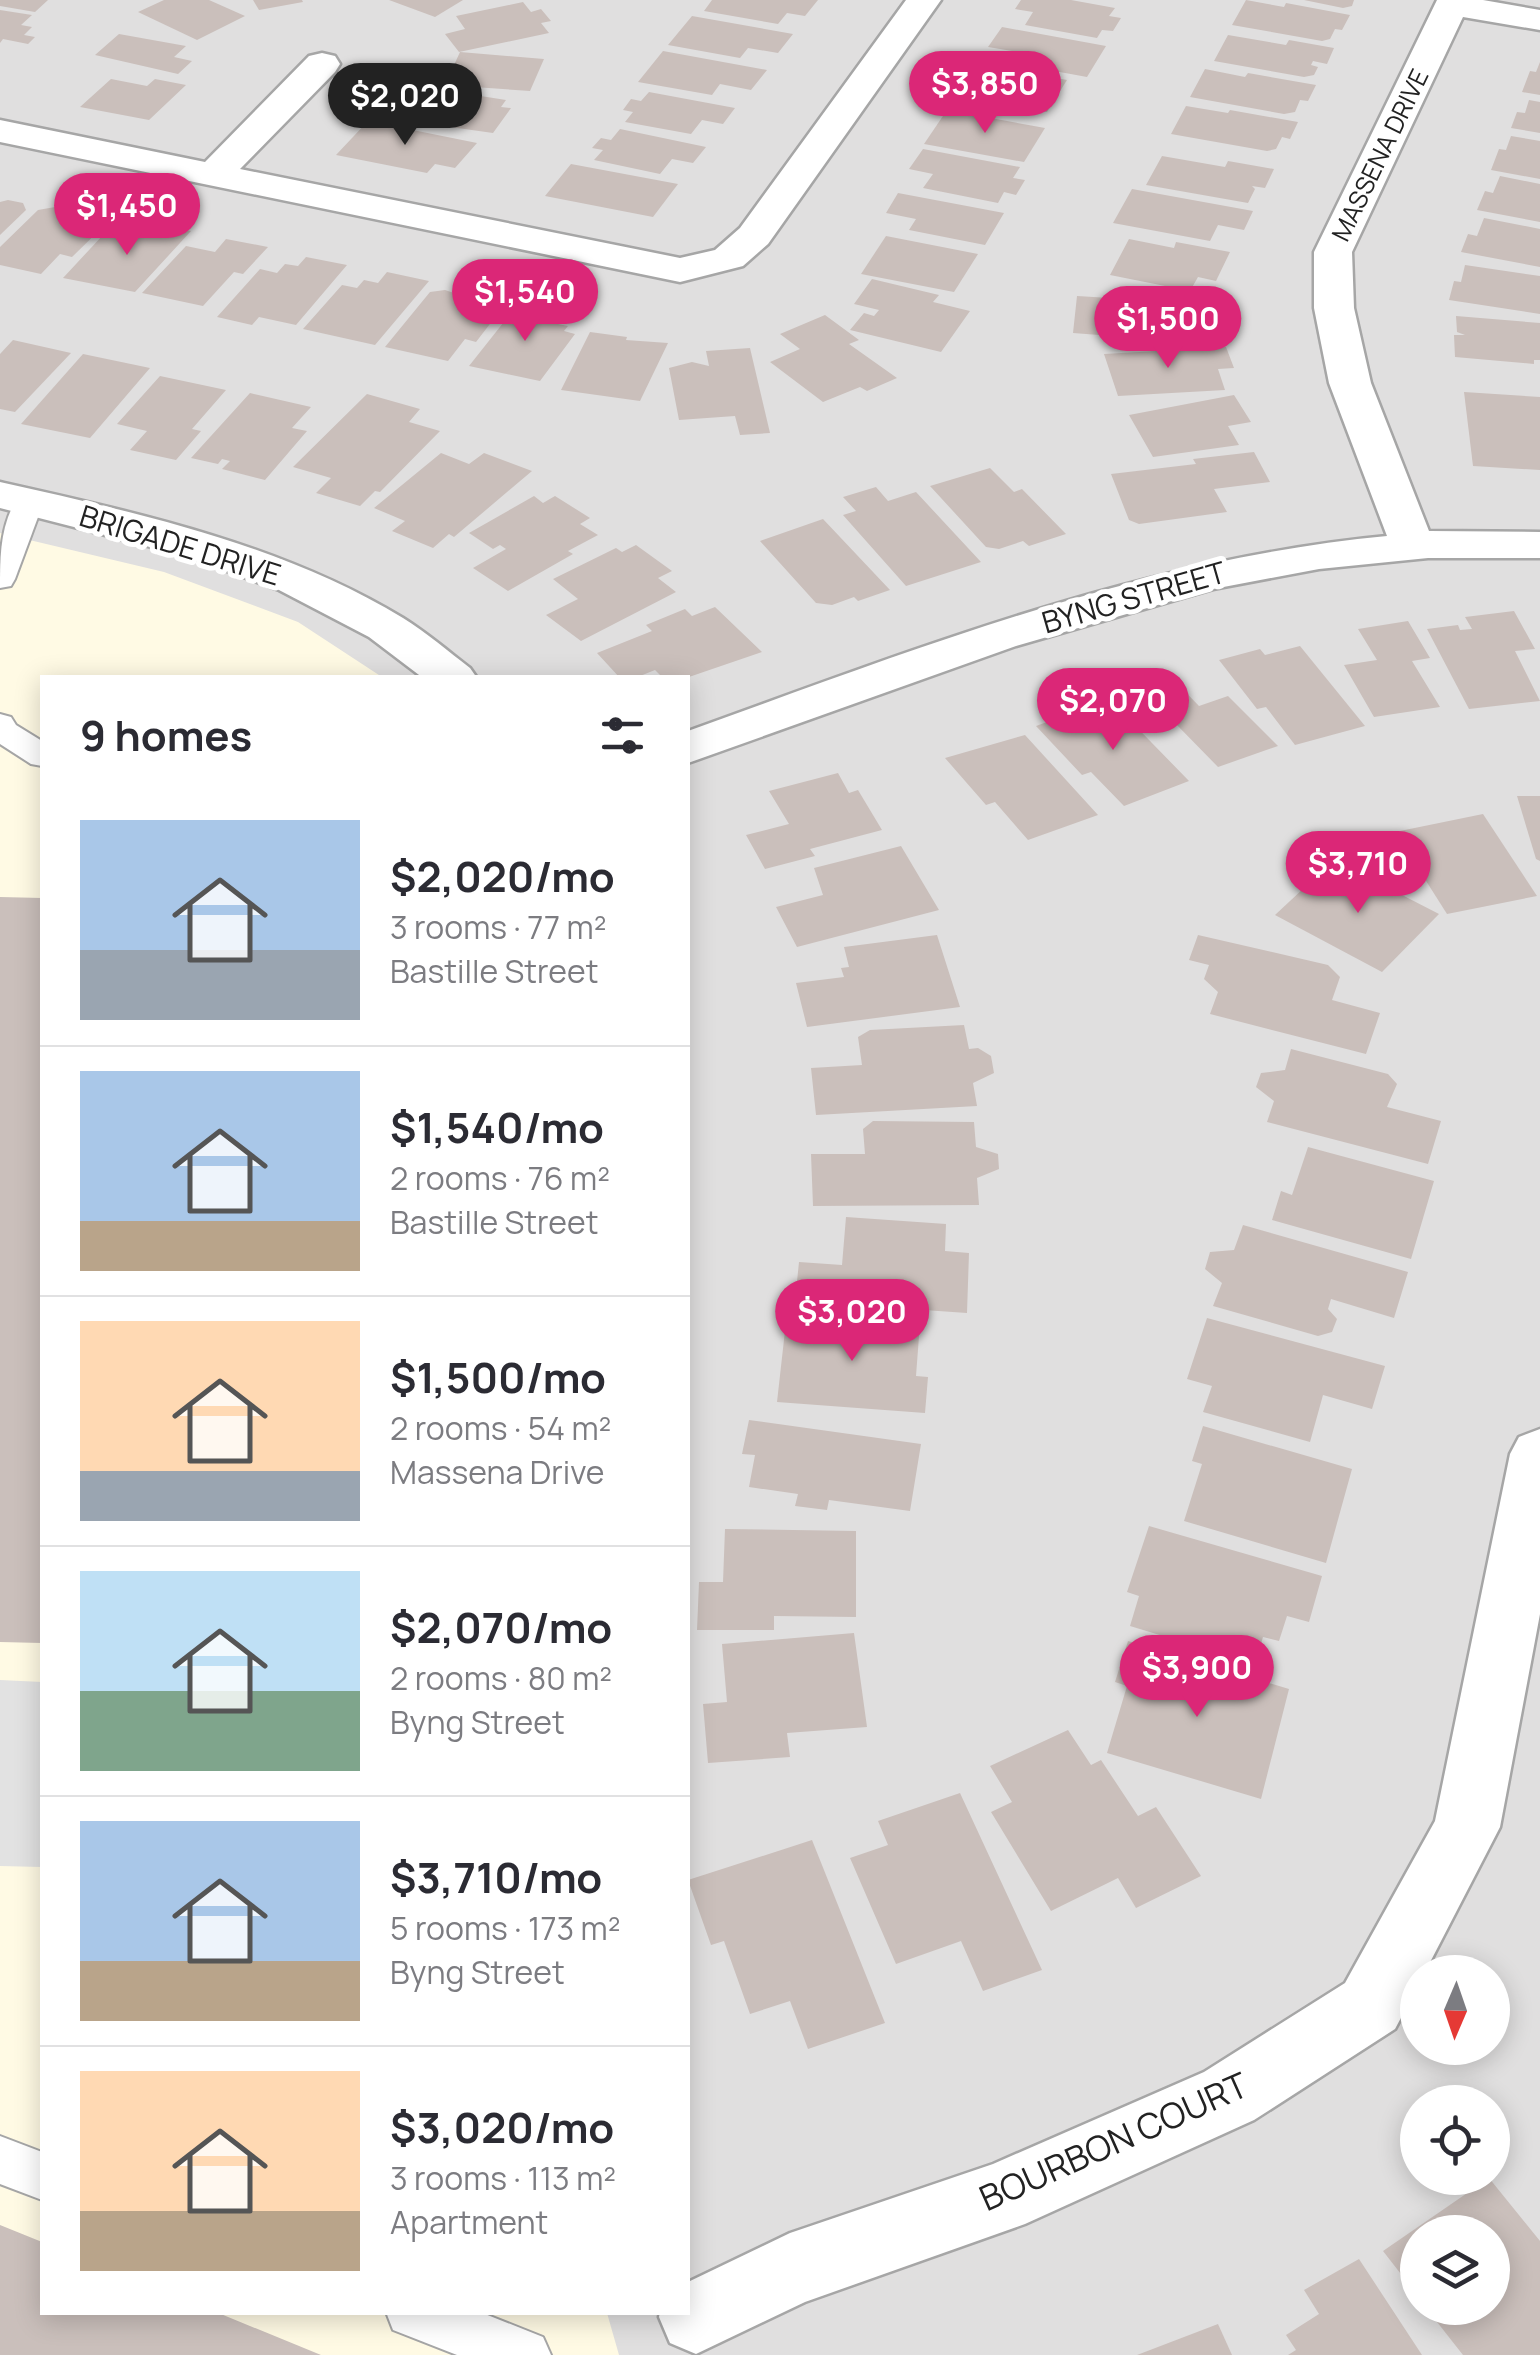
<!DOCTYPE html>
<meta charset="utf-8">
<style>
:root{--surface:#fff;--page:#f2f2f3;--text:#2b2b33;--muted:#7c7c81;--line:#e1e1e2;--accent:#db2777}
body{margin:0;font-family:Manrope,sans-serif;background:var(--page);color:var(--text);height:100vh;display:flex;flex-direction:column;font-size:38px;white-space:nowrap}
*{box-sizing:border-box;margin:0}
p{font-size:32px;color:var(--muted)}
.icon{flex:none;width:55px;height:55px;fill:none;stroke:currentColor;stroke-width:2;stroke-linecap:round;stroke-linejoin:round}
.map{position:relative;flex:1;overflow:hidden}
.side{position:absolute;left:40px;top:675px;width:650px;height:1640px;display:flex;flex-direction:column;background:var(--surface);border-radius:0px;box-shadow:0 5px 25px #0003}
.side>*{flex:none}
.needle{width:65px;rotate:182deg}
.buttons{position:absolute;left:1400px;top:1955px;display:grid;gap:20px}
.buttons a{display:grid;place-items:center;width:110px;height:110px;border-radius:50%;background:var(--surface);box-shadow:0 5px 25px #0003;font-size:50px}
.price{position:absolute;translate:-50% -85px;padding:0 22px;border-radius:35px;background:var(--accent);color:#fff;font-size:32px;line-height:65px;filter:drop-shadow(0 2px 5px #0008)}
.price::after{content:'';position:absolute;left:50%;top:60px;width:30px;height:22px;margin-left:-15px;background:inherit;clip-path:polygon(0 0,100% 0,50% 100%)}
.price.selected{background:#222;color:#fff}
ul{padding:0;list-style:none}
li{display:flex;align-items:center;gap:30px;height:250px;padding:0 40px}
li+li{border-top:2px solid var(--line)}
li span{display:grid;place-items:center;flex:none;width:280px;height:200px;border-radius:0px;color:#555}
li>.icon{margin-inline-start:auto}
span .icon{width:120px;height:120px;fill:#fffc;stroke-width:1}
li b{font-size:42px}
h2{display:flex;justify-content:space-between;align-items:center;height:120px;padding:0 40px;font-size:42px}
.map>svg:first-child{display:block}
.residential{fill:#e0dfdf;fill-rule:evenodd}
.education{fill:#fffae4}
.parking{fill:#e2e2e2}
.building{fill:#cabfbb}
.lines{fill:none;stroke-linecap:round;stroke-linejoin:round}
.service-casing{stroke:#a6a6a6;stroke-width:4}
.minor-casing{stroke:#a6a6a6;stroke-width:5}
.service{fill:#fff;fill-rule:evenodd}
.minor{fill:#fff;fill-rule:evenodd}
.labels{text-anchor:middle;stroke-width:10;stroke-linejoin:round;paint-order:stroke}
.far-street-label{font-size:25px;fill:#222;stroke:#fff}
.street-label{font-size:30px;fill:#222;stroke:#fff}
.near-street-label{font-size:35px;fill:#222;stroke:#fff}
</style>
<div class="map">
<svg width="1540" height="2355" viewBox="0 0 1540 2355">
<rect width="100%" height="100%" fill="#f2ede8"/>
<path class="residential" d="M 0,0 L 1540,0 L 1540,2355 L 0,2355 ZM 42,678 L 688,678 L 688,2312 L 42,2312 ZM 1418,1972 L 1492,1972 L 1492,2048 L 1418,2048 ZM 1418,2102 L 1492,2102 L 1492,2178 L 1418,2178 ZM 1418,2232 L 1492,2232 L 1492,2308 L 1418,2308 Z"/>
<path class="education" d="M 0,533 L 164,572 L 298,622 L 382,677 L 42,678 L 42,2312 L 607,2313 L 619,2355 L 0,2355 Z"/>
<path class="parking" d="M 0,1680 L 42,1682 L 42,1867 L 0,1866 Z"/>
<g class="building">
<path d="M 0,0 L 48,0 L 35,12 L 0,6 Z"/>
<path d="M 164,0 L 209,0 L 245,16 L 197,40 L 138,12 Z"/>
<path d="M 253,0 L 302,0 L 303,2 L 259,10 Z"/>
<path d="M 389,0 L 463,0 L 435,17 Z"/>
<path d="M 712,0 L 818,0 L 805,16 L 787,13 L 778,24 L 704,11 Z"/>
<path d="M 1021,0 L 1071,0 L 1115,8 L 1109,16 L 1121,18 L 1113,31 L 1102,30 L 1097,38 L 1025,25 L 1033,12 L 1015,9 Z"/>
<path d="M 1246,0 L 1284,7 L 1286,3 L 1350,15 L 1342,30 L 1335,29 L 1330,39 L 1322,41 L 1232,25 Z"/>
<path d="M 1304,0 L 1354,0 L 1352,6 L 1343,8 Z"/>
<path d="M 523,2 L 531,12 L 541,9 L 551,21 L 541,23 L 549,33 L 459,52 L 445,34 L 465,29 L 456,16 Z"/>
<path d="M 0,10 L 32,15 L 21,25 L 32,27 L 24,35 L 35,37 L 28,44 L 3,39 L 0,43 Z"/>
<path d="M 692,16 L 793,34 L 778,53 L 748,48 L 740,58 L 668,45 Z"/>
<path d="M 1002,27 L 1106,46 L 1087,77 L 1011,63 L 1018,52 L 988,47 Z"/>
<path d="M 119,34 L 186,46 L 174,57 L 192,61 L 178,74 L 95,55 Z"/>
<path d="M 1228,35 L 1286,45 L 1289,40 L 1334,48 L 1327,64 L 1313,61 L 1311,65 L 1318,67 L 1314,75 L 1304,77 L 1214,61 Z"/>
<path d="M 663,51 L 767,70 L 751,90 L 720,84 L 712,95 L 638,82 Z"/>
<path d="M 460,52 L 544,59 L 530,91 L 445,85 Z"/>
<path d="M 1540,62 L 1540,95 L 1522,92 L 1530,71 L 1536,72 Z"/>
<path d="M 976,63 L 1067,80 L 1047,112 L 955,95 Z"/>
<path d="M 1205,69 L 1245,77 L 1248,73 L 1316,85 L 1308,101 L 1300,100 L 1295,112 L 1284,114 L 1190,97 Z"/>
<path d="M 111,79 L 147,86 L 155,79 L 186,85 L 149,120 L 80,107 Z"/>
<path d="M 430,88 L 506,100 L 501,107 L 511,108 L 493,133 L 394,119 L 409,101 L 418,102 Z"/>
<path d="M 649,92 L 735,108 L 723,124 L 702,120 L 691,134 L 625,122 L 633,112 L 623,110 L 631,99 L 641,101 Z"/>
<path d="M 1529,100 L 1540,102 L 1540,133 L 1511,128 L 1517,112 L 1525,113 Z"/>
<path d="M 1186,106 L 1228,113 L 1230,110 L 1298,122 L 1290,139 L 1282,137 L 1276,149 L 1267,151 L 1171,134 Z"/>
<path d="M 947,110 L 1045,128 L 1024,162 L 924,144 Z"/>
<path d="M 368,121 L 477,143 L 455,168 L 435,164 L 427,173 L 336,155 Z"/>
<path d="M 620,129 L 706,147 L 693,163 L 672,159 L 660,174 L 594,160 L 603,150 L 592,148 L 601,138 L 611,140 Z"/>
<path d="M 1511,136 L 1540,141 L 1540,179 L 1491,170 L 1499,149 L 1506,150 Z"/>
<path d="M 923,149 L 1020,167 L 1013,178 L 1025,180 L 1016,195 L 1004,192 L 998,203 L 923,188 L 933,174 L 909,169 Z"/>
<path d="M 1162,156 L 1225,167 L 1228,161 L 1274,169 L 1265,188 L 1252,186 L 1255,189 L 1248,203 L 1146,185 Z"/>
<path d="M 571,164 L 678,184 L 653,217 L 545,196 Z"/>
<path d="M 1500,176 L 1540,184 L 1540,222 L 1477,210 L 1485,191 L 1493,193 Z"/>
<path d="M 1132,189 L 1253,211 L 1244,230 L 1218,225 L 1210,241 L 1113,223 Z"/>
<path d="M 898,193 L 1004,213 L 985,245 L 909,230 L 916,219 L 886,213 Z"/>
<path d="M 8,200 L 23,203 L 26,210 L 0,235 L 0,202 Z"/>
<path d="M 55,207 L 66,210 L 63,213 L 68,214 L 75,207 L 114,216 L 72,257 L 60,254 L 41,274 L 0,265 L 0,247 L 38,210 Z"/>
<path d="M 1484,218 L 1540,229 L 1540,267 L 1461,252 L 1468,234 L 1477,236 Z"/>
<path d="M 150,223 L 191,231 L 135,292 L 63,278 L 103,235 L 121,239 L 129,230 L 142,232 Z"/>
<path d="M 886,236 L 978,254 L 954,292 L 861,274 Z"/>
<path d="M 226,239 L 268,247 L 243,274 L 234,272 L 203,306 L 142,293 L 186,246 L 215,252 Z"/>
<path d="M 1129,239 L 1174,248 L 1176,242 L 1230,252 L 1216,281 L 1198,277 L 1190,291 L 1110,275 Z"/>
<path d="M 306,257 L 347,265 L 296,325 L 259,317 L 252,325 L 217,317 L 260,269 L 277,273 L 285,264 L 298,266 Z"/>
<path d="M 1465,265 L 1540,276 L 1540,314 L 1449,300 L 1454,281 L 1461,282 Z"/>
<path d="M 387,272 L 429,281 L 375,345 L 303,329 L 342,285 L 357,288 L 364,280 L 378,283 Z"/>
<path d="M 872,279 L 939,295 L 933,302 L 970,311 L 941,352 L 850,330 L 864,313 L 874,316 L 879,310 L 854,304 Z"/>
<path d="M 445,290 L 463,296 L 468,290 L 510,298 L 476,342 L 465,339 L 448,361 L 385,347 L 430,292 Z"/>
<path d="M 1126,291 L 1201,296 L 1199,323 L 1192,322 L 1191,342 L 1073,333 L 1077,296 L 1126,299 Z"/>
<path d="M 519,303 L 562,312 L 553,323 L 568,326 L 564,331 L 575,334 L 540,381 L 469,366 Z"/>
<path d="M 825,315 L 859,340 L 849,344 L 897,378 L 867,391 L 860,387 L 823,402 L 770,362 L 800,349 L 780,334 Z"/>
<path d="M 1456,316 L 1540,323 L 1540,360 L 1534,360 L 1534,364 L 1455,357 L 1454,335 L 1465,335 L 1457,332 Z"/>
<path d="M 590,332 L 627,337 L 626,340 L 668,343 L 640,401 L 561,390 Z"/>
<path d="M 13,340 L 71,353 L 15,412 L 0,409 L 0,354 Z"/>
<path d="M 1226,347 L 1234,368 L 1218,369 L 1225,390 L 1118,396 L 1104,354 Z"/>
<path d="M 750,348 L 770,433 L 740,435 L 735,416 L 679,420 L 669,368 L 692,362 L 709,366 L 706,351 Z"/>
<path d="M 83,354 L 150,368 L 90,438 L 21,424 Z"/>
<path d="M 160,376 L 226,390 L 192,429 L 201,431 L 176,460 L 130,450 L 147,431 L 117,424 Z"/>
<path d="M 1464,392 L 1540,397 L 1540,470 L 1473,466 Z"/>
<path d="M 250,393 L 311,407 L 292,428 L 307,431 L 265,480 L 222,469 L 230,461 L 222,459 L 218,464 L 191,458 Z"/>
<path d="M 367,394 L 420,409 L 409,422 L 440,431 L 380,492 L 375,491 L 360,506 L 316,493 L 331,478 L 293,467 Z"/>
<path d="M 1234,395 L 1251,422 L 1228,426 L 1239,445 L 1153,457 L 1129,415 Z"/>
<path d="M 1254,452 L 1270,482 L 1214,489 L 1227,512 L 1139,524 L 1129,520 L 1111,474 L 1196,464 L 1193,459 Z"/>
<path d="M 441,453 L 469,464 L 484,453 L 532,471 L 454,537 L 449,534 L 433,548 L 392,531 L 405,521 L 374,508 Z"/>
<path d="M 990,468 L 1014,492 L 1022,489 L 1066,534 L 1029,546 L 1023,541 L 999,549 L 986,547 L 930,486 Z"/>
<path d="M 876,487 L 888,501 L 916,492 L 981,562 L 906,586 L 843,515 L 856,511 L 843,497 Z"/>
<path d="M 534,496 L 543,503 L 555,496 L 590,518 L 580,524 L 598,535 L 568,551 L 573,554 L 508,591 L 473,568 L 506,549 L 500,545 L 493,549 L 469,533 Z"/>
<path d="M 823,519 L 890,590 L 858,601 L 854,597 L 832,605 L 816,603 L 760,541 Z"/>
<path d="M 636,545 L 672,571 L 658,578 L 676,592 L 581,641 L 546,615 L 578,599 L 553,579 L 616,548 L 622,552 Z"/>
<path d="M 715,607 L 762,652 L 686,678 L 663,678 L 655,670 L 635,678 L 620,678 L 597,653 L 652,631 L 646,625 L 685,609 L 692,616 Z"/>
<path d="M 1514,611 L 1535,649 L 1515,651 L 1540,701 L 1469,709 L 1427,629 L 1458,625 L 1460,630 L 1472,629 L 1465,617 Z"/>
<path d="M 1408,621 L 1430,658 L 1412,661 L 1440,707 L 1374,717 L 1344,665 L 1377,660 L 1358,629 Z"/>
<path d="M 1300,646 L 1365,726 L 1295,745 L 1266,707 L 1257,709 L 1219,660 L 1260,649 L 1265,655 Z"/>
<path d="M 1171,677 L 1199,706 L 1228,696 L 1278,746 L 1218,767 L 1174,722 L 1157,728 L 1125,693 Z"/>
<path d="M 1114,704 L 1189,781 L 1124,806 L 1091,772 L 1082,775 L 1036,726 L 1077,711 L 1081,716 Z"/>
<path d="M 1025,735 L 1098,815 L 1028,840 L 995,802 L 986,805 L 945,758 Z"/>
<path d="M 838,773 L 849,793 L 858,790 L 882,830 L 810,849 L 815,856 L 765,869 L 746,835 L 789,824 L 769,791 Z"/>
<path d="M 1517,796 L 1540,796 L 1540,861 L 1536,859 Z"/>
<path d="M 1483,814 L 1537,896 L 1447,914 L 1395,832 Z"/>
<path d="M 901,846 L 939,910 L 797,947 L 776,907 L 823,895 L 814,868 Z"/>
<path d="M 1334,860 L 1439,914 L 1382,972 L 1275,915 Z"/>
<path d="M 0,897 L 42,898 L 42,1643 L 0,1642 Z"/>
<path d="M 937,935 L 960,1007 L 807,1027 L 796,983 L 844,977 L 841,968 L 849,967 L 844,947 Z"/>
<path d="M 1198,935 L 1328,965 L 1340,977 L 1332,1000 L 1380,1013 L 1366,1054 L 1210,1014 L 1218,992 L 1204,979 L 1209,965 L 1189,960 Z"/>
<path d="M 964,1025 L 969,1049 L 978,1048 L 991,1056 L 994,1073 L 973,1083 L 977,1106 L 816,1115 L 811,1068 L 862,1065 L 858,1037 L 870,1030 Z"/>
<path d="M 1291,1049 L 1388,1074 L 1397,1084 L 1387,1107 L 1441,1121 L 1428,1164 L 1267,1122 L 1274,1101 L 1256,1087 L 1261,1073 L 1285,1070 Z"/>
<path d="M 873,1121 L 974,1122 L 976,1147 L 998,1154 L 999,1169 L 977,1178 L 979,1205 L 813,1206 L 811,1154 L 865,1154 L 863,1129 Z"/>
<path d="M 1308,1147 L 1434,1181 L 1411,1259 L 1272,1220 L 1281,1191 L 1292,1195 Z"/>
<path d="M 846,1217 L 946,1224 L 945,1251 L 969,1253 L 967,1313 L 795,1301 L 799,1262 L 842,1265 Z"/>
<path d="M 1243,1225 L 1408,1272 L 1394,1318 L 1331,1299 L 1328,1309 L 1337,1319 L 1332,1332 L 1318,1336 L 1213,1306 L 1222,1283 L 1205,1269 L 1210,1252 L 1234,1250 Z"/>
<path d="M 787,1313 L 920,1323 L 916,1376 L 928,1377 L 925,1413 L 777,1402 Z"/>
<path d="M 1207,1318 L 1385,1366 L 1372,1409 L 1323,1395 L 1310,1442 L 1203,1412 L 1212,1386 L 1187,1379 Z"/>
<path d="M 749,1420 L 921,1444 L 910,1511 L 829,1500 L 827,1510 L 795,1506 L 798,1494 L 749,1487 L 755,1455 L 742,1454 Z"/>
<path d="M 1203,1426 L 1352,1469 L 1326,1563 L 1184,1521 L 1202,1464 L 1192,1461 Z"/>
<path d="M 1149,1526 L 1322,1576 L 1309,1622 L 1287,1616 L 1279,1641 L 1263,1637 L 1255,1664 L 1130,1626 L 1139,1596 L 1127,1592 Z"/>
<path d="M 725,1529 L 856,1531 L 856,1617 L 774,1616 L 774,1630 L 697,1630 L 699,1582 L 723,1582 Z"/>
<path d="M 854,1633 L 867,1727 L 787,1733 L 790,1757 L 708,1763 L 703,1704 L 727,1702 L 722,1644 Z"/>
<path d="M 1128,1641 L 1289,1689 L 1261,1799 L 1107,1753 L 1127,1686 L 1115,1682 Z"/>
<path d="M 1068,1730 L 1091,1765 L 1101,1760 L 1138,1816 L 1156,1807 L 1201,1876 L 1136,1908 L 1118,1878 L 1051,1911 L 991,1812 L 1012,1802 L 990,1766 Z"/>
<path d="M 960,1793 L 1042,1970 L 983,1991 L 961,1941 L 896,1964 L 850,1858 L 888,1845 L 878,1821 Z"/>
<path d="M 812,1840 L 885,2023 L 808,2049 L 790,2001 L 750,2014 L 724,1941 L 711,1945 L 688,1880 Z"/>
<path d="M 1489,2178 L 1540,2241 L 1540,2355 L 1463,2355 L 1426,2308 L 1492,2308 L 1492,2232 L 1418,2232 L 1418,2296 L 1383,2251 Z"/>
<path d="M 0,2225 L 42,2242 L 42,2312 L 216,2312 L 321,2355 L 0,2355 Z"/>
<path d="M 1359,2259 L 1422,2355 L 1288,2355 L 1296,2350 L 1286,2335 L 1319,2314 L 1304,2290 Z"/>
<path d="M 1218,2324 L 1232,2355 L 1137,2355 Z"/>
</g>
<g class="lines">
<defs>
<g id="service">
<path d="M 29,492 L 39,495 L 44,501 L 15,579 L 11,586 L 0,588 C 0,555 0,524 19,495 Z"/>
<path d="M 0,714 L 11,717 L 16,725 L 42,741 L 42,766 L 31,764 L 0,744 Z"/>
<path d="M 0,2136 L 42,2152 L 42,2200 L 0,2184 Z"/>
<path d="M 386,2312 L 480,2312 L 543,2337 L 551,2355 L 457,2355 L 393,2330 Z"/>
</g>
<g id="minor">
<path d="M 906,0 L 941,0 L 768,244 L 743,266 L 680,282 L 0,142 L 0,120 L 205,162 L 309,56 L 322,53 L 335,56 L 340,64 L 335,72 L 240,169 L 680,258 L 715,250 L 740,228 Z"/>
<path d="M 1437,0 L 1483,0 L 1540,10 L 1540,30 L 1463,17 L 1352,252 L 1354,308 L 1371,383 L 1429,531 L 1540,532 L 1540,558 L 1428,558 L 1319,569 L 1213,589 L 1016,646 L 688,763 L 688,731 C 916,649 1143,559 1387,536 L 1329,383 L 1314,308 L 1314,252 Z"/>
<path d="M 0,482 C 138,513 281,544 403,618 C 427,633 448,651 470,668 L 477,678 L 423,678 L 369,637 L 279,590 L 183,555 L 0,508 Z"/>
<path d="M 1540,1429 L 1540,1614 L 1500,1827 L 1425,1972 L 1418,1972 L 1418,1986 L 1395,2029 L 1254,2120 L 1025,2224 L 805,2302 L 696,2354 L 670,2343 L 659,2317 L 660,2312 L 688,2312 L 688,2282 L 790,2233 L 993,2164 L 1204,2072 L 1345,1983 L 1435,1821 L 1510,1454 L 1519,1437 Z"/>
</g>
</defs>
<use href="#service" class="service-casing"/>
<use href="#minor" class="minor-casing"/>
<use href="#service" class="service"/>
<use href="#minor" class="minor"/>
</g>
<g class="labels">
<g class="far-street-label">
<text transform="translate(1380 155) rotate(-64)" y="9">MASSENA DRIVE</text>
</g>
<g class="street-label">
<text transform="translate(180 546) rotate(17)" y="10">BRIGADE DRIVE</text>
<text transform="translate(1134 598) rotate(-16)" y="10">BYNG STREET</text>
</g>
<g class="near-street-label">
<text transform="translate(1114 2142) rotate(-24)" y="12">BOURBON COURT</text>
</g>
</g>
</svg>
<div class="buttons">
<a><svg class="needle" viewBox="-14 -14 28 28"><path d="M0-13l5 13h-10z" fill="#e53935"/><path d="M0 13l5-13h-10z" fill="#7c7c81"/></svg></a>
<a><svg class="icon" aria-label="locate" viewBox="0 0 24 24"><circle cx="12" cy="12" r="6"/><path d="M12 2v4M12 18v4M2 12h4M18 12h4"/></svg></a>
<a><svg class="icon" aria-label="layers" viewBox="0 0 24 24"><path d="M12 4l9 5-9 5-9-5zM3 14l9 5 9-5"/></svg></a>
</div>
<b class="price" style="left:985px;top:136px">$3,850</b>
<b class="price selected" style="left:405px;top:148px">$2,020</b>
<b class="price" style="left:127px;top:258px">$1,450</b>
<b class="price" style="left:525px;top:344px">$1,540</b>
<b class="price" style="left:1168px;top:371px">$1,500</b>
<b class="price" style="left:1113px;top:753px">$2,070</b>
<b class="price" style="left:1358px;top:916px">$3,710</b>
<b class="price" style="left:852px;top:1364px">$3,020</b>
<b class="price" style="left:1197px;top:1720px">$3,900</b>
<section class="side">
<h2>9 homes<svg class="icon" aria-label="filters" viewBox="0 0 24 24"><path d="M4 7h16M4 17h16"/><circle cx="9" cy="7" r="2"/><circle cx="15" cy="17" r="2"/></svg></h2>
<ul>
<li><span style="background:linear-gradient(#a9c7e8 65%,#9aa5b1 0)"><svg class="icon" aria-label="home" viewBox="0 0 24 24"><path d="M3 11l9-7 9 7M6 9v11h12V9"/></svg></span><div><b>$2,020/mo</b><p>3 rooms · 77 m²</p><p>Bastille Street</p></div></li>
<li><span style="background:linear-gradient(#a9c7e8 75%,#b9a48a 0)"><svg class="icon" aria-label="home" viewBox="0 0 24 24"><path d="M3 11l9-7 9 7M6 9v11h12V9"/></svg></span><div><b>$1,540/mo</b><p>2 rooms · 76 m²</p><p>Bastille Street</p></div></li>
<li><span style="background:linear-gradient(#ffd9b3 75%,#9aa5b1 0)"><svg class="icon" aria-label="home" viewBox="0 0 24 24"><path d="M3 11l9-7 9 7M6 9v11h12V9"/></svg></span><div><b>$1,500/mo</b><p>2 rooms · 54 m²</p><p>Massena Drive</p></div></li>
<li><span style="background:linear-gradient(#bfe0f5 60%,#7fa58c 0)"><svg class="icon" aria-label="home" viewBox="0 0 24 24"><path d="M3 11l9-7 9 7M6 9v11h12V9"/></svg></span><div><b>$2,070/mo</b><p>2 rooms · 80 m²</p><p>Byng Street</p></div></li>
<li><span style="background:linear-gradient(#a9c7e8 70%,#b9a48a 0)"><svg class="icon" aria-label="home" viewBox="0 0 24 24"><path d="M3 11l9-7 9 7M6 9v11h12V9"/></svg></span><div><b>$3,710/mo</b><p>5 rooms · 173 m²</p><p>Byng Street</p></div></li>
<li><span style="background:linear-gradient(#ffd9b3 70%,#b9a48a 0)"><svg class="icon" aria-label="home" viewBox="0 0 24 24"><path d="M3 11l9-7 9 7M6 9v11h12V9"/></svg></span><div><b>$3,020/mo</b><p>3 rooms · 113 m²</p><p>Apartment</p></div></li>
</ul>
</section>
</div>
